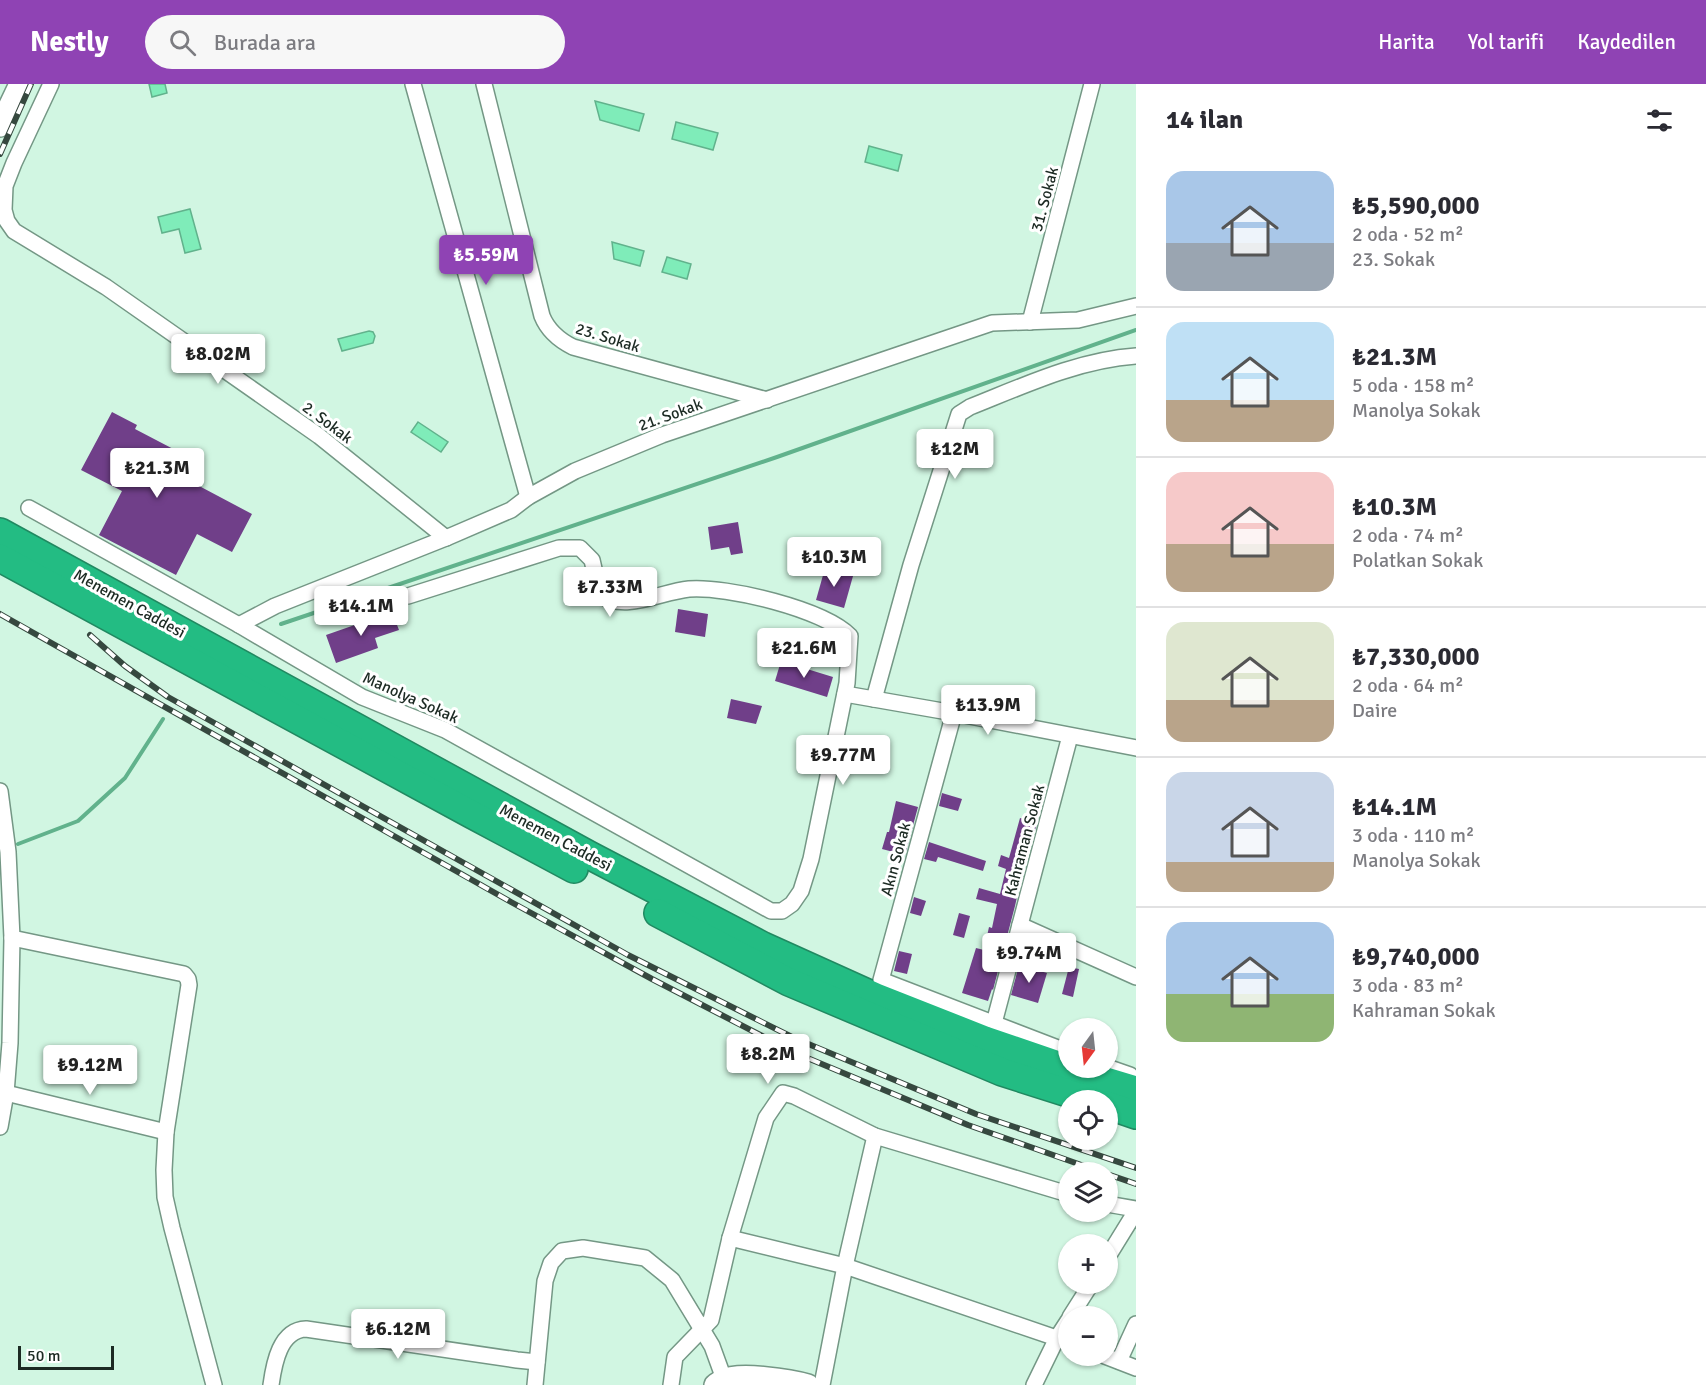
<!DOCTYPE html>
<html lang="tr">
<meta charset="utf-8">
<style>
:root{--surface:#fff;--page:#f7f7f7;--text:#2b2b33;--muted:#7c7c81;--line:#e1e1e2;--accent:#8f43b4}
body{margin:0;font-family:Signika,sans-serif;background:var(--page);color:var(--text);height:100vh;display:flex;flex-direction:column;font-size:22px;white-space:nowrap}
*{box-sizing:border-box;margin:0}
p{font-size:20px;color:var(--muted)}
.icon{flex:none;width:33px;height:33px;fill:none;stroke:currentColor;stroke-width:2;stroke-linecap:round;stroke-linejoin:round}
.map{position:relative;flex:1;overflow:hidden}
.side{display:flex;flex-direction:column;background:var(--surface);width:570px}
.side>*{flex:none}
.needle{width:39px;rotate:195deg}
.buttons{position:absolute;left:1058px;top:934px;display:grid;gap:12px}
.buttons a{display:grid;place-items:center;width:60px;height:60px;border-radius:50%;background:var(--surface);box-shadow:0 2px 4px #0004;font-size:30px}
.scale{position:absolute;left:18px;bottom:15px;width:96px;box-sizing:border-box;padding-left:6px;border:3px solid #1c2a23;border-top:0;font-size:16px;line-height:21px;white-space:nowrap;color:#1c2a23;-webkit-text-stroke:4px #fff;paint-order:stroke}
.price{position:absolute;translate:-50% -51px;padding:0 14px;border-radius:6px;background:#fff;color:#222;font-size:20px;line-height:39px;filter:drop-shadow(0 2px 3px #0008)}
.price::after{content:'';position:absolute;left:50%;top:36px;width:18px;height:14px;margin-left:-9px;background:inherit;clip-path:polygon(0 0,100% 0,50% 100%)}
.price.on{background:var(--accent);color:#fff}
ul{padding:0;list-style:none}
li{display:flex;align-items:center;gap:18px;height:150px;padding:0 30px}
li+li{border-top:2px solid var(--line)}
li span{display:grid;place-items:center;flex:none;width:168px;height:120px;border-radius:18px;color:#555}
li>.icon{margin-inline-start:auto}
span .icon{width:72px;height:72px;fill:#fffc;stroke-width:1}
li b{font-size:26px}
h2{display:flex;justify-content:space-between;align-items:center;height:72px;padding:0 30px;font-size:26px}
header{display:flex;align-items:center;gap:36px;box-sizing:border-box;height:84px;padding:0 30px;background:var(--accent);color:#fff}
header strong{font-size:28px}
nav{display:flex;gap:33px;margin-inline-start:auto;font-size:21px}
.search{width:420px;height:54px;background:var(--page);display:flex;align-items:center;gap:15px;box-sizing:border-box;padding:0 21px;border-radius:33px;color:var(--muted);font-size:22px}
main{display:flex;flex:1;min-height:0}
.map>svg:first-child{display:block}
.water{fill:#7fecb9;stroke:#61b28c;stroke-width:1.5}
.lines{fill:none;stroke-linecap:round;stroke-linejoin:round}
.stream{stroke:#61b28c;stroke-width:4}
.building{fill:#703f89}
.street-casing{stroke:#749785;stroke-width:18}
.secondary-casing{stroke:#749785;stroke-width:24}
.highway-casing{stroke:#218961;stroke-width:30}
.street{stroke:#fff;stroke-width:15}
.secondary{stroke:#fff;stroke-width:21}
.highway{stroke:#23bc83;stroke-width:27}
.rail-casing{stroke:#36483f;stroke-width:6}
.rail{stroke:#fff;stroke-width:4;stroke-dasharray:11;stroke-linecap:butt}
.labels{text-anchor:middle;stroke-width:6;stroke-linejoin:round;paint-order:stroke}
.street-label{font-size:16px;fill:#1c2a23;stroke:#fff}
</style>
<header>
<strong>Nestly</strong>
<div class="search"><svg class="icon" aria-label="search" viewBox="0 0 24 24"><circle cx="10" cy="10" r="6"/><path d="M15 15l6 6"/></svg>Burada ara</div>
<nav><a>Harita</a><a>Yol tarifi</a><a>Kaydedilen</a></nav>
</header>
<main>
<div class="map">
<svg width="1136" height="1301" viewBox="0 0 1136 1301">
<rect width="100%" height="100%" fill="#d1f6e2"/>
<g class="water">
<path d="M 149,0 L 165,0 L 167,9 L 152,13 Z"/>
<path d="M 595,17 L 644,30 L 639,47 L 600,36 Z"/>
<path d="M 676,38 L 718,49 L 713,66 L 672,55 Z"/>
<path d="M 869,62 L 902,71 L 898,87 L 865,78 Z"/>
<path d="M 190,125 L 201,165 L 185,169 L 179,145 L 162,149 L 158,133 Z"/>
<path d="M 612,158 L 644,167 L 640,182 L 614,175 Z"/>
<path d="M 667,173 L 691,180 L 687,195 L 662,188 Z"/>
<path d="M 369,247 L 373,248 L 375,252 L 373,259 L 342,267 L 338,255 Z"/>
<path d="M 418,338 L 448,358 L 441,368 L 411,348 Z"/>
</g>
<g class="lines">
<g class="stream">
<path d="M 281,540 L 777,373 L 1136,246"/>
<path d="M 18,760 L 78,737 L 125,694 L 163,635"/>
</g>
</g>
<g class="building">
<path d="M 112,328 L 137,341 L 135,345 L 179,368 L 169,386 L 252,430 L 232,468 L 197,450 L 176,491 L 99,451 L 122,407 L 81,386 Z"/>
<path d="M 738,438 L 743,469 L 731,471 L 729,463 L 711,466 L 708,443 Z"/>
<path d="M 825,484 L 853,492 L 844,524 L 816,516 Z"/>
<path d="M 678,525 L 708,530 L 705,553 L 675,548 Z"/>
<path d="M 392,528 L 399,546 L 375,554 L 378,564 L 336,579 L 326,551 Z"/>
<path d="M 781,577 L 833,593 L 827,613 L 775,597 Z"/>
<path d="M 731,615 L 762,622 L 756,640 L 727,634 Z"/>
<path d="M 942,709 L 962,715 L 958,727 L 939,722 Z"/>
<path d="M 896,717 L 918,723 L 905,771 L 882,765 L 887,748 L 889,748 Z"/>
<path d="M 1020,734 L 1037,739 L 1031,760 L 1028,759 L 1015,803 L 1019,804 L 1015,822 L 993,906 L 992,905 L 988,917 L 962,909 L 976,864 L 984,866 L 989,843 L 992,844 L 997,820 L 976,815 L 979,804 L 1000,810 L 1006,785 L 998,782 L 1001,771 L 1009,774 Z"/>
<path d="M 929,758 L 986,777 L 983,787 L 938,773 L 936,778 L 924,775 Z"/>
<path d="M 914,813 L 926,817 L 921,832 L 910,829 Z"/>
<path d="M 959,829 L 970,832 L 964,854 L 953,851 Z"/>
<path d="M 899,867 L 912,870 L 907,890 L 894,887 Z"/>
<path d="M 1019,881 L 1047,889 L 1038,919 L 1011,911 Z"/>
<path d="M 1069,883 L 1079,885 L 1073,913 L 1062,910 Z"/>
</g>
<g class="lines">
<defs>
<g id="street">
<path d="M 51,0 L 14,79 L 5,102 L 4,126 L 7,137 L 14,147 L 106,203 L 319,352 L 446,454"/>
<path d="M 413,0 L 528,413"/>
<path d="M 484,0 L 542,232 C 548,247 559,256 573,263 L 767,316"/>
<path d="M 1030,238 L 1092,0"/>
<path d="M 29,424 L 239,541 L 362,613 L 445,646 L 771,827 L 782,827 L 792,820 L 801,807 L 811,775 L 847,599 L 850,552 C 823,525 727,502 689,505 C 660,508 626,528 600,511 L 592,476 L 580,464 L 559,464 L 408,512"/>
<path d="M 239,541 L 275,522 L 446,454 L 511,426 L 528,413 L 575,387 L 662,351 L 992,239 L 1078,236 L 1136,222"/>
<path d="M 845,610 L 954,629 L 1136,664"/>
<path d="M 874,615 L 911,481 L 959,330 L 970,323 C 1023,302 1078,276 1136,272"/>
<path d="M 954,629 L 881,896 L 1068,968"/>
<path d="M 0,707 L 8,768 L 12,854 L 10,959 L 6,1009 L 0,1043"/>
<path d="M 1020,841 L 1136,893"/>
<path d="M 12,854 L 184,890 L 188,895 L 189,901 L 166,1048 L 164,1086 L 165,1113 L 172,1144 L 214,1301"/>
<path d="M 994,939 L 1070,652"/>
<path d="M 1107,983 L 1130,991"/>
<path d="M 6,1009 L 166,1048"/>
<path d="M 1107,1120 L 1136,1125"/>
<path d="M 730,1154 L 845,1182 L 1068,1258"/>
<path d="M 1107,1174 L 1136,1127"/>
<path d="M 1070,1233 L 1091,1200"/>
<path d="M 1105,1272 L 1136,1284"/>
<path d="M 1119,1277 L 1136,1240"/>
<path d="M 271,1301 C 274,1279 280,1246 306,1245 L 517,1276 L 537,1278"/>
<path d="M 535,1301 L 545,1197 L 551,1179 L 562,1167 L 583,1164 L 645,1174 L 672,1196 L 712,1262 L 724,1295"/>
<path d="M 671,1301 L 675,1273 L 711,1236 L 730,1154 L 766,1034 L 783,1009 L 794,1012 L 875,1052 L 1068,1110"/>
<path d="M 822,1301 L 845,1182 L 875,1052"/>
<path d="M 1034,1301 L 1057,1254 L 1068,1237"/>
</g>
<g id="secondary">
<path d="M 0,42 L 20,0"/>
<path d="M 715,1301 C 718,1299 720,1297 723,1296 C 739,1288 791,1296 808,1301"/>
</g>
<g id="highway">
<path d="M 0,448 L 589,771 L 763,862 L 876,913 L 985,956 L 1099,995 L 1136,1006"/>
<path d="M 0,474 L 471,730 L 574,785"/>
<path d="M 658,829 L 789,898 L 1002,988 L 1093,1017"/>
<path d="M 1107,1021 L 1136,1031"/>
</g>
</defs>
<use href="#street" class="street-casing"/>
<use href="#secondary" class="secondary-casing"/>
<use href="#highway" class="highway-casing"/>
<use href="#street" class="street"/>
<use href="#secondary" class="secondary"/>
<use href="#highway" class="highway"/>
<defs>
<g id="rail">
<path d="M 0,70 L 31,0"/>
<path d="M 0,530 L 511,818 L 652,895 L 793,968 L 968,1041 L 1104,1089"/>
<path d="M 90,551 L 125,582 L 168,613 L 628,871 L 794,954 L 976,1030 L 1136,1084"/>
<path d="M 1107,1090 L 1136,1100"/>
</g>
</defs>
<use href="#rail" class="rail-casing"/>
<use href="#rail" class="rail"/>
</g>
<g class="labels">
<g class="street-label">
<text transform="translate(1044 115) rotate(-75)" y="6">31. Sokak</text>
<text transform="translate(608 253) rotate(17)" y="6">23. Sokak</text>
<text transform="translate(670 330) rotate(-20)" y="6">21. Sokak</text>
<text transform="translate(328 338) rotate(37)" y="6">2. Sokak</text>
<text transform="translate(130 519) rotate(29)" y="6">Menemen Caddesi</text>
<text transform="translate(411 613) rotate(24)" y="6">Manolya Sokak</text>
<text transform="translate(556 753) rotate(28)" y="6">Menemen Caddesi</text>
<text transform="translate(1024 756) rotate(-75)" y="6">Kahraman Sokak</text>
<text transform="translate(895 775) rotate(-75)" y="6">Akın Sokak</text>
</g>
</g>
</svg>
<div class="buttons">
<a><svg class="needle" viewBox="-14 -14 28 28"><path d="M0-13l5 13h-10z" fill="#e53935"/><path d="M0 13l5-13h-10z" fill="#7c7c81"/></svg></a>
<a><svg class="icon" aria-label="locate" viewBox="0 0 24 24"><circle cx="12" cy="12" r="6"/><path d="M12 2v4M12 18v4M2 12h4M18 12h4"/></svg></a>
<a><svg class="icon" aria-label="layers" viewBox="0 0 24 24"><path d="M12 4l9 5-9 5-9-5zM3 14l9 5 9-5"/></svg></a>
<a>+</a>
<a>−</a>
</div>
<div class="scale">50 m</div>
<b class="price on" style="left:486px;top:202px">₺5.59M</b>
<b class="price" style="left:218px;top:301px">₺8.02M</b>
<b class="price" style="left:955px;top:396px">₺12M</b>
<b class="price" style="left:157px;top:415px">₺21.3M</b>
<b class="price" style="left:834px;top:504px">₺10.3M</b>
<b class="price" style="left:610px;top:534px">₺7.33M</b>
<b class="price" style="left:361px;top:553px">₺14.1M</b>
<b class="price" style="left:804px;top:595px">₺21.6M</b>
<b class="price" style="left:988px;top:652px">₺13.9M</b>
<b class="price" style="left:843px;top:702px">₺9.77M</b>
<b class="price" style="left:1029px;top:900px">₺9.74M</b>
<b class="price" style="left:768px;top:1001px">₺8.2M</b>
<b class="price" style="left:90px;top:1012px">₺9.12M</b>
<b class="price" style="left:398px;top:1276px">₺6.12M</b>
</div>
<section class="side">
<h2>14 ilan<svg class="icon" aria-label="filters" viewBox="0 0 24 24"><path d="M4 7h16M4 17h16"/><circle cx="9" cy="7" r="2"/><circle cx="15" cy="17" r="2"/></svg></h2>
<ul>
<li><span style="background:linear-gradient(#a9c7e8 60%,#9aa5b1 0)"><svg class="icon" aria-label="home" viewBox="0 0 24 24"><path d="M3 11l9-7 9 7M6 9v11h12V9"/></svg></span><div><b>₺5,590,000</b><p>2 oda · 52 m²</p><p>23. Sokak</p></div></li>
<li><span style="background:linear-gradient(#bfe0f5 65%,#b9a48a 0)"><svg class="icon" aria-label="home" viewBox="0 0 24 24"><path d="M3 11l9-7 9 7M6 9v11h12V9"/></svg></span><div><b>₺21.3M</b><p>5 oda · 158 m²</p><p>Manolya Sokak</p></div></li>
<li><span style="background:linear-gradient(#f6c9c9 60%,#b9a48a 0)"><svg class="icon" aria-label="home" viewBox="0 0 24 24"><path d="M3 11l9-7 9 7M6 9v11h12V9"/></svg></span><div><b>₺10.3M</b><p>2 oda · 74 m²</p><p>Polatkan Sokak</p></div></li>
<li><span style="background:linear-gradient(#dfe7d0 65%,#b9a48a 0)"><svg class="icon" aria-label="home" viewBox="0 0 24 24"><path d="M3 11l9-7 9 7M6 9v11h12V9"/></svg></span><div><b>₺7,330,000</b><p>2 oda · 64 m²</p><p>Daire</p></div></li>
<li><span style="background:linear-gradient(#c9d6e8 75%,#b9a48a 0)"><svg class="icon" aria-label="home" viewBox="0 0 24 24"><path d="M3 11l9-7 9 7M6 9v11h12V9"/></svg></span><div><b>₺14.1M</b><p>3 oda · 110 m²</p><p>Manolya Sokak</p></div></li>
<li><span style="background:linear-gradient(#a9c7e8 60%,#8fb573 0)"><svg class="icon" aria-label="home" viewBox="0 0 24 24"><path d="M3 11l9-7 9 7M6 9v11h12V9"/></svg></span><div><b>₺9,740,000</b><p>3 oda · 83 m²</p><p>Kahraman Sokak</p></div></li>
</ul>
</section>
</main>
